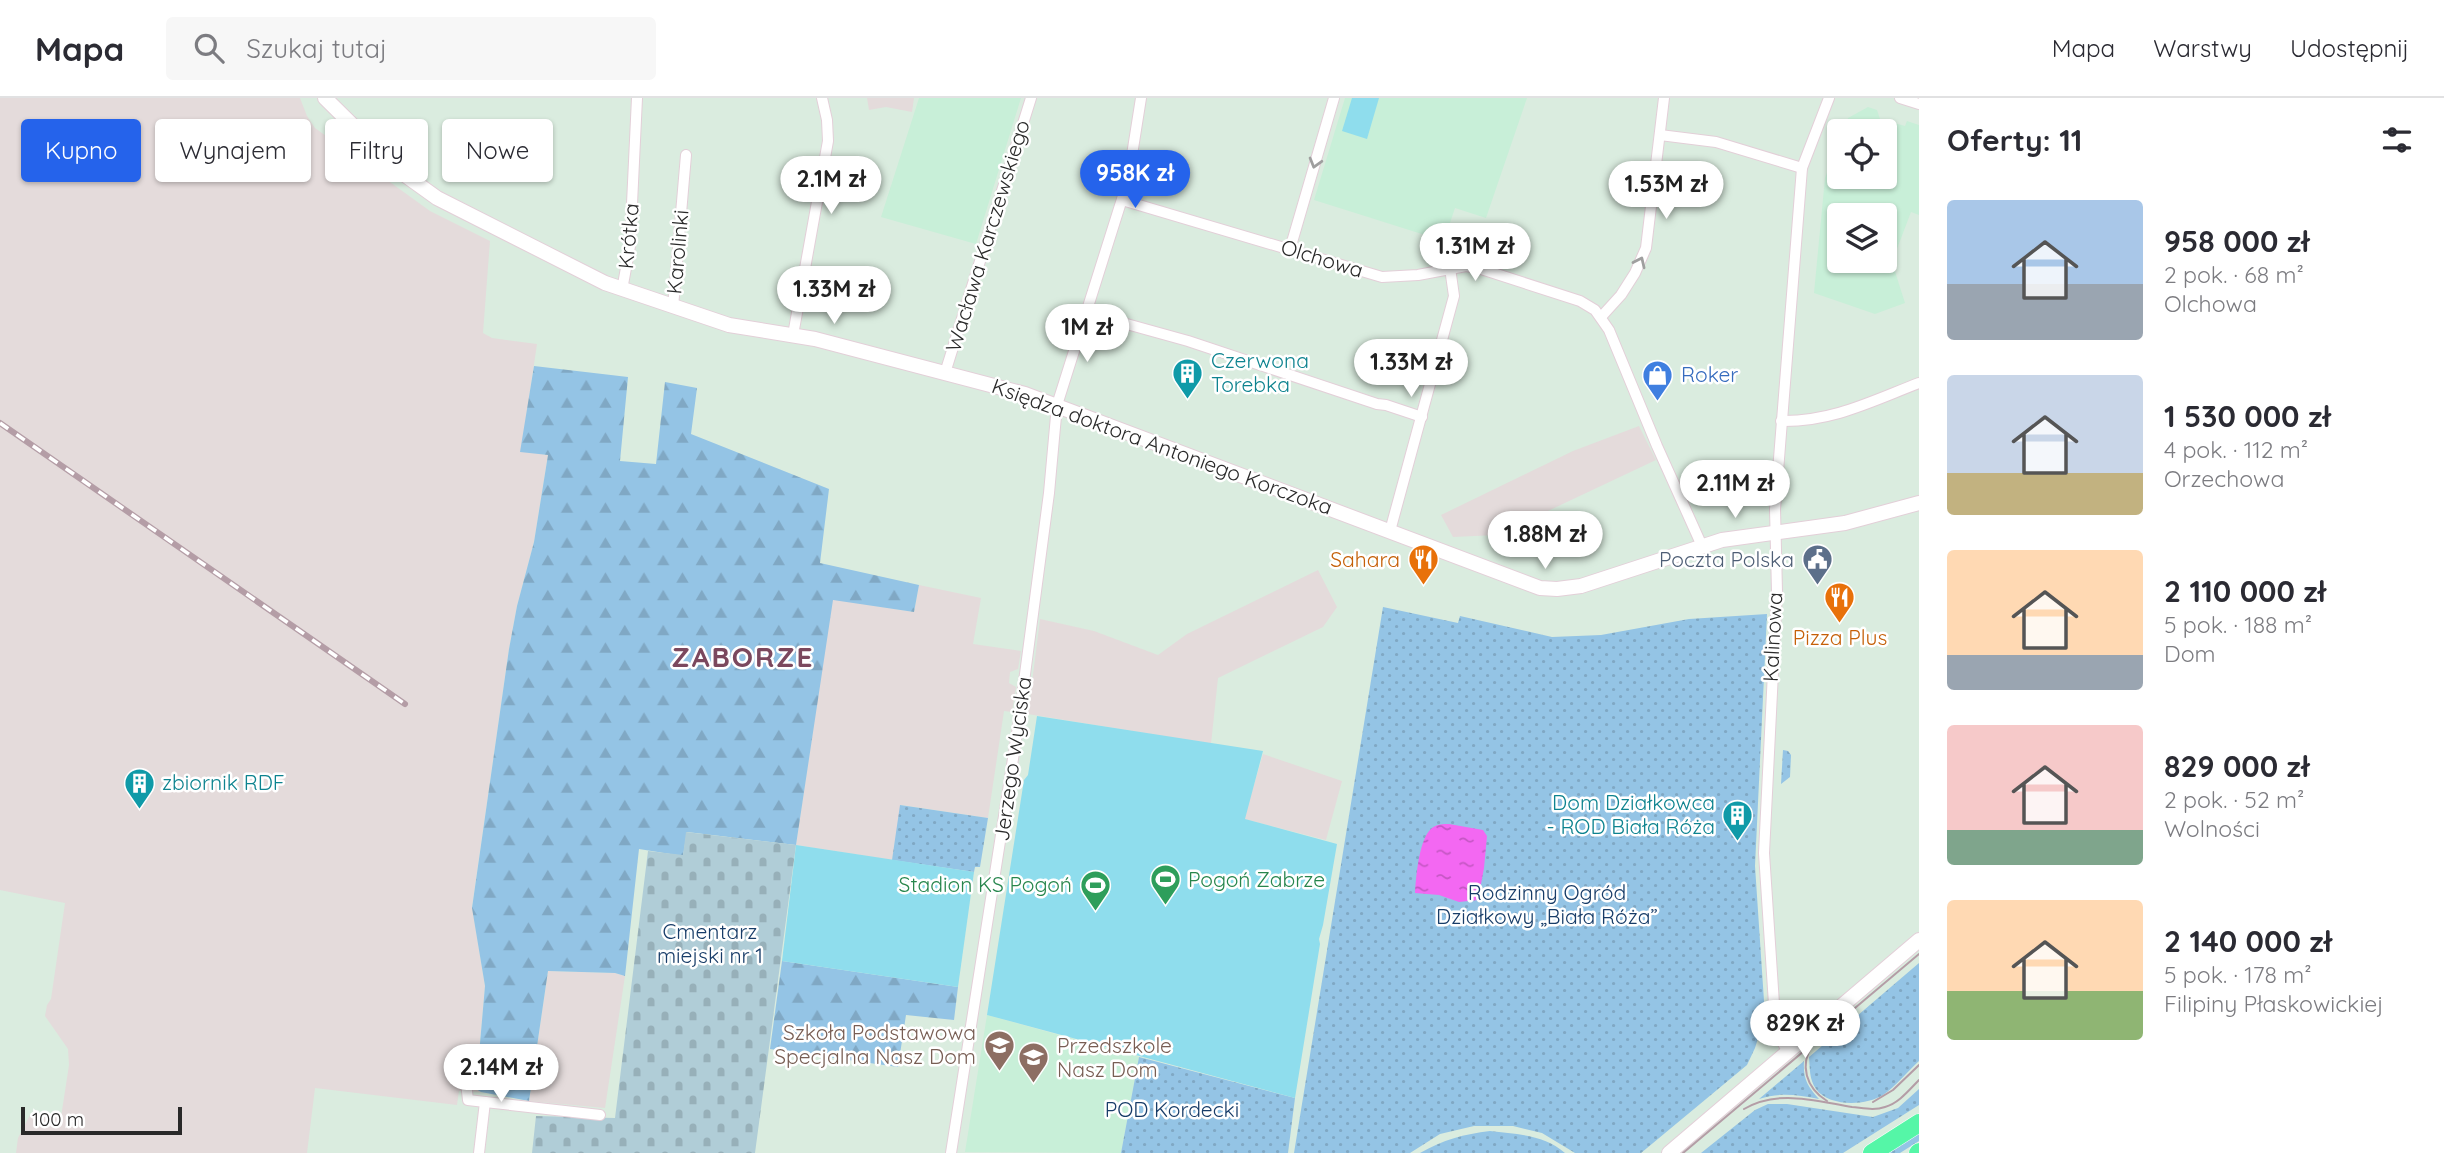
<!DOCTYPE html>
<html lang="pl">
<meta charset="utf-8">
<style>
:root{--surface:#fff;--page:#f7f7f7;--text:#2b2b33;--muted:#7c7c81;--line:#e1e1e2;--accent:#2563eb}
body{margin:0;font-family:Quicksand,sans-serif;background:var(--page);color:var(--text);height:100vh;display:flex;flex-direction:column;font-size:26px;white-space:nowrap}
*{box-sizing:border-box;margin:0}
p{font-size:23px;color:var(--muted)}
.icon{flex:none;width:38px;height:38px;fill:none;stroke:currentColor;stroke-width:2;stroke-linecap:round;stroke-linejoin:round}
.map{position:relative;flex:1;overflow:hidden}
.details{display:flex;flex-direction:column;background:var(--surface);width:525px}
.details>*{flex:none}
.banner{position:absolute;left:21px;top:21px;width:665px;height:63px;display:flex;gap:14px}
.fabs{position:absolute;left:1827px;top:21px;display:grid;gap:14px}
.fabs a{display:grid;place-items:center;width:70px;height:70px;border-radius:7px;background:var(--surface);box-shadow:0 2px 5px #0004;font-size:35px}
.scale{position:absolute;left:21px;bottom:18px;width:161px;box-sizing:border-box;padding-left:7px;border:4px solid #292929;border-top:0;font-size:19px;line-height:24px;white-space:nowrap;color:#292929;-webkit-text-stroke:5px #fff;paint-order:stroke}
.price{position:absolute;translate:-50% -60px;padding:0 16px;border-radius:24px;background:#fff;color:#222;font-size:23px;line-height:46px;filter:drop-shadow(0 2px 4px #0008)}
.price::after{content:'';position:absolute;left:50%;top:42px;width:21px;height:16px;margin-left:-10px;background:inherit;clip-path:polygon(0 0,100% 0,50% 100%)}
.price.active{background:var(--accent);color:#fff}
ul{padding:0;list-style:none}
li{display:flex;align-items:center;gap:21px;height:175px;padding:0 28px}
li span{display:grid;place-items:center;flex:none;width:196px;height:140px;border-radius:7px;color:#555}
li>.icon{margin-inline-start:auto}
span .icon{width:84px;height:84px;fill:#fffc;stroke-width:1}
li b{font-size:30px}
h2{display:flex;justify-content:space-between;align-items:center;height:84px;padding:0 28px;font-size:30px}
.chip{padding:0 24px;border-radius:7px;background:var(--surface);box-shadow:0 2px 5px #0004;font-size:24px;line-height:63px}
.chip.active{background:var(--accent);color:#fff}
header{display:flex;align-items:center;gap:42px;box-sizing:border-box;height:98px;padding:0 35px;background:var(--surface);border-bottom:2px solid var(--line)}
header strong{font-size:33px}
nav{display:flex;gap:38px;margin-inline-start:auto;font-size:24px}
.search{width:490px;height:63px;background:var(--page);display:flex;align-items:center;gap:18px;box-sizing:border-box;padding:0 24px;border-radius:7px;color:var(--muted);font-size:26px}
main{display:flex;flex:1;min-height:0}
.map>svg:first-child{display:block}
.industrial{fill:#e4dbdb}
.education{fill:#c8efd8;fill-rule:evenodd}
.green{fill:url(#green-dots)}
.forest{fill:url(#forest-firs)}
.cemetery{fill:url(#cemetery-stones)}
.pitch{fill:#8fdded}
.water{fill:url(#water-ripples)}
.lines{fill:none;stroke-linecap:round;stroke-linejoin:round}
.minor-casing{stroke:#e3cfd8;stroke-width:12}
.tertiary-casing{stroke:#e3cfd8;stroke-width:16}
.primary-casing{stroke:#fff;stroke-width:19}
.minor{stroke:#fff;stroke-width:10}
.tertiary{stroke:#fff;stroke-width:14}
.primary{stroke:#55f6a7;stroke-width:18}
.tram{stroke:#b49da6;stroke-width:2}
.rail-casing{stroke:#b49da6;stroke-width:6}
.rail{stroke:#fff;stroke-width:3.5;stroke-dasharray:10;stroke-linecap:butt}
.oneway{stroke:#9f9f9f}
.labels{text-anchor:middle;stroke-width:5;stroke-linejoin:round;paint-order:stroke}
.street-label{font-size:21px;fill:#292929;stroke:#fff}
.culture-label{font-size:21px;fill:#0d838f;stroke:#fff;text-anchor:start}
.shop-label{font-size:21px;fill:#366cbe;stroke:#fff;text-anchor:start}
.food-label{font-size:21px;fill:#c56008;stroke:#fff;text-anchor:end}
.service-label{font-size:21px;fill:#4e5e75;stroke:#fff;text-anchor:end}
.leisure-label{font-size:21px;fill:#27864d;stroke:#fff;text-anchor:start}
.park-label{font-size:21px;fill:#173c68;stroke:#fff}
.education-label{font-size:21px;fill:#785e54;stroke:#fff;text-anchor:end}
.district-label{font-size:28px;font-weight:bold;letter-spacing:2px;fill:#7b485e;stroke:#fff}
</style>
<header>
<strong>Mapa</strong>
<div class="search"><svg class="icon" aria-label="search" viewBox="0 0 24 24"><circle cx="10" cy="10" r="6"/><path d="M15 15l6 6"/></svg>Szukaj tutaj</div>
<nav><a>Mapa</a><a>Warstwy</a><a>Udostępnij</a></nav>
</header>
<main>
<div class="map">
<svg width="1919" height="1055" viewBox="0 0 1919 1055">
<defs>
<pattern id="green-dots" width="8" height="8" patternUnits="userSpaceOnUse" patternTransform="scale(1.75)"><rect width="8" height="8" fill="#94c4e5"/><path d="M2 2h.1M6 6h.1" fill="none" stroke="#80a8c4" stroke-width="1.8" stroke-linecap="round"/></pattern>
<pattern id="forest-firs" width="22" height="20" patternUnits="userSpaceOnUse" patternTransform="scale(1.75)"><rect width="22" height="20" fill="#94c4e5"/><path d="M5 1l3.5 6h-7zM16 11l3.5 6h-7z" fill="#80a8c4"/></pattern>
<pattern id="cemetery-stones" width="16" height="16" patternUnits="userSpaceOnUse" patternTransform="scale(1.75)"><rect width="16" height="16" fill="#b0cdd7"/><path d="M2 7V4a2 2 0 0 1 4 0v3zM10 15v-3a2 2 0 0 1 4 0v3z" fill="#97b0b9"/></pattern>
<pattern id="water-ripples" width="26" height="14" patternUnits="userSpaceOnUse" patternTransform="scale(1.75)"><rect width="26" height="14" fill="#f368f2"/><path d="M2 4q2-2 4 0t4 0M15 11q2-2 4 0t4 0" fill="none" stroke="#c556c4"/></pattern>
</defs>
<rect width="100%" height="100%" fill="#daecdf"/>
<g class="industrial">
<path d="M 0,0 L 300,0 L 307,18 L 315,30 L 430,113 L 490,143 L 483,235 L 492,240 L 537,246 L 521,353 L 548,357 L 534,444 L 517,508 L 509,551 L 472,809 L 485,888 L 476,991 L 481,994 L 459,993 L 457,1007 L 315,990 L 307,1055 L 16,1055 L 18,1040 L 30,1017 L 61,1019 L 69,967 L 68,951 L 45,918 L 47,907 L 51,901 L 65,805 L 0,792 Z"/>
<path d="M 867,0 L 914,0 L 912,14 L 886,9 L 869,12 Z"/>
<path d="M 1639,328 L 1656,362 L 1497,437 L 1453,439 L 1441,417 L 1573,353 Z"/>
<path d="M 1318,472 L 1337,509 L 1323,529 L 1218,580 L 1211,646 L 1028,616 L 1040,521 L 1094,533 L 1158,557 L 1187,536 Z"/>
<path d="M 919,487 L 981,500 L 973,546 L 1021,553 L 1018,571 L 1010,574 L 1009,585 L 1016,589 L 1012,614 L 1004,613 L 988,720 L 901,707 L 892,762 L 796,747 L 832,501 L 914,514 Z"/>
<path d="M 1263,656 L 1342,683 L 1326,742 L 1244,721 Z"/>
<path d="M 548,873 L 615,875 L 625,878 L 605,1010 L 529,1003 Z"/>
</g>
<g class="education">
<path d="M 919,0 L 1021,0 L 976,146 L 881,119 Z"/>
<path d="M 1345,0 L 1527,0 L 1486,120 L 1455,110 L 1444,143 L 1314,102 Z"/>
<path d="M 1868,9 L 1877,12 L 1880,21 L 1905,28 L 1907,23 L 1919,27 L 1919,117 L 1911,114 L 1892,164 L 1905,205 L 1875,216 L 1814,195 L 1825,80 L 1839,43 L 1839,79 L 1885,79 L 1885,33 L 1843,33 L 1848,20 ZM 1885,117 L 1885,163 L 1839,163 L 1839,117 Z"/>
<path d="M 987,917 L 1139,959 L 1121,1055 L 965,1054 Z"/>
</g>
<g class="green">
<path d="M 1383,509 L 1458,525 L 1460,518 L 1552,539 L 1601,537 L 1689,521 L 1767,516 L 1755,768 L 1765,918 L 1755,950 L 1747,967 L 1641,1055 L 1575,1055 L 1542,1035 L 1513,1028 L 1474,1028 L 1440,1036 L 1410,1055 L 1294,1055 Z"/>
<path d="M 1783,652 L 1788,653 L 1791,657 L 1790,679 L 1781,686 Z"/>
<path d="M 900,707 L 988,720 L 980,769 L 975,769 L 974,774 L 892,762 Z"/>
<path d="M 1919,865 L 1919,963 C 1907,974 1896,988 1883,997 C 1866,1008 1829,1009 1816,991 C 1809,981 1810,970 1809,959 Z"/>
<path d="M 1139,959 L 1295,1000 L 1288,1055 L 1121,1055 Z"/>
<path d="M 1804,963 C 1803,980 1807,988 1819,1001 C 1797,997 1780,994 1759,1001 Z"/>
<path d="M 1919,991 L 1919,1007 L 1843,1055 L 1701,1055 L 1755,1012 L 1768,1006 L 1787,1006 L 1873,1019 L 1898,1010 Z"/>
<path d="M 1490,1033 C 1516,1036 1545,1037 1565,1055 L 1420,1055 C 1443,1042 1464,1036 1490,1033 Z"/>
<path d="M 1919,1035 L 1919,1043 L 1900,1055 L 1888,1055 Z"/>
</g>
<g class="forest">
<path d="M 534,268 L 628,279 L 620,363 L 656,366 L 665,284 L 697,290 L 691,336 L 829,391 L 820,465 L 919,487 L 914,514 L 833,502 L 796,747 L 687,734 L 683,758 L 639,751 L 625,878 L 615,875 L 548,873 L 529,1003 L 481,994 L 476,991 L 485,888 L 472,810 L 509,551 L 517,508 L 534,444 L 548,357 L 520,354 Z"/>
<path d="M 782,863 L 958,889 L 954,922 L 906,917 L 898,969 L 770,951 Z"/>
</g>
<path class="cemetery" d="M 686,734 L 796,747 L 755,1055 L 532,1055 L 536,1018 L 615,1020 L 648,753 L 683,757 Z"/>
<g class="pitch">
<path d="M 1352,0 L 1379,0 L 1367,41 L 1342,33 Z"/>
<path d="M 1037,618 L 1263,653 L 1245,721 L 1337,746 L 1323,827 L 1319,841 L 1320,846 L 1295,1000 L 987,917 L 1024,682 L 1028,677 Z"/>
<path d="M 796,747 L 974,774 L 958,889 L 782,863 Z"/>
</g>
<path class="water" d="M 1449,726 L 1483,732 L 1487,738 L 1484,770 L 1478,802 L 1459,804 L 1439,797 L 1415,795 C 1416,779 1419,740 1432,730 C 1437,726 1443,726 1449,726 Z"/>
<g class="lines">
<defs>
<g id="minor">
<path d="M 1900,0 L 1919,6"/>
<path d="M 1660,37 L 1716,44 L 1802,70"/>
<path d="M 1122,102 L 1382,179 L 1418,177 L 1466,168 L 1478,170 L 1580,203 L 1595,212 L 1609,232 L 1657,348 L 1702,448"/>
<path d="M 1290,151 L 1334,0"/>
<path d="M 622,192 L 630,148 L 637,0"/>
<path d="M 673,209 L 686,57"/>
<path d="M 1087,215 L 1188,243 L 1377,306 L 1386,307 L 1422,319"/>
<path d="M 1601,219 L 1621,197 L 1635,175 L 1646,150 L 1664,0"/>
<path d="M 793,237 L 828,43 L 827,22 L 822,0"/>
<path d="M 945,275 L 1031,0"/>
<path d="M 1781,323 C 1832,324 1872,303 1919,285"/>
<path d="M 1390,433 L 1454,198 L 1450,170"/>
<path d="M 1788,954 L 1777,935 L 1775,921 L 1764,755 L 1777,494 L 1775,411 L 1802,70 L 1829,0"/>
<path d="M 467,993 L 468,1002 L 485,1004 L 479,1055"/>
<path d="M 485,1004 L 600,1017"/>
<path d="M 951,1055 L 1018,629 L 1049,395 L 1057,307 L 1128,82 L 1141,0"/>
</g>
<g id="tertiary">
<path d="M 325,0 L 398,72 L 437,100 L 605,185 L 729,227 L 815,241 L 1025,296 L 1540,490 L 1557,491 L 1581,488 L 1722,442 L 1845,425 L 1919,405"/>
<path d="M 1669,1055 L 1919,842"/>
</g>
<g id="primary">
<path d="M 1872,1055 L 1919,1025"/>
<path d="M 1918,1055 L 1919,1054"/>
</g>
</defs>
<use href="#minor" class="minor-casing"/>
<use href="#tertiary" class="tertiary-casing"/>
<use href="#primary" class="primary-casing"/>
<use href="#minor" class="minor"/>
<use href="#tertiary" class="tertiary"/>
<use href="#primary" class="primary"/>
<g class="tram">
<path d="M 1813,946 C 1799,967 1806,990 1827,1003"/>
<path d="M 1873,1004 L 1893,992 L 1919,967"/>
<path d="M 1744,1011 C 1778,991 1815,1003 1852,1009 C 1863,1010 1874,1013 1885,1009 C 1899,1005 1909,992 1919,982"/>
<path d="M 1683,1055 L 1919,856"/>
</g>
<defs>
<path id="rail" d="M 0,325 L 405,606"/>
</defs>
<use href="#rail" class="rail-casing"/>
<use href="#rail" class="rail"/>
</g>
<defs><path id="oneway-chevron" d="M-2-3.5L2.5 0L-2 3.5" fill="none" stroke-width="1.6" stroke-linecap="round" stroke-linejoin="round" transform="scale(1.75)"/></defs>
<g class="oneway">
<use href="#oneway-chevron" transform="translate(1315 65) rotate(106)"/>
<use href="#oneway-chevron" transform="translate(1640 164) rotate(-65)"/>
</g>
<defs>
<symbol id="building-pin" viewBox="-11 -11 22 30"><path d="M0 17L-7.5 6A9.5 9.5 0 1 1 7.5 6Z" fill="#0f9aa8" stroke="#fff"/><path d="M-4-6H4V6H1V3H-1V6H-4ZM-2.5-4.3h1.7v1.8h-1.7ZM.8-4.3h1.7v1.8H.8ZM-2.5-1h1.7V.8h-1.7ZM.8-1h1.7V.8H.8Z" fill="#fff"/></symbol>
<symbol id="shop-pin" viewBox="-11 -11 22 30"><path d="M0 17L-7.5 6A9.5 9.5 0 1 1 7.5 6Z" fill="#3f7fe0" stroke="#fff"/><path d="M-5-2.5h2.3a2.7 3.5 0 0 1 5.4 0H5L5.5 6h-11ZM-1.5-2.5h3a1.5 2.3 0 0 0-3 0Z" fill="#fff"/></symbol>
<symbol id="restaurant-pin" viewBox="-11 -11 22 30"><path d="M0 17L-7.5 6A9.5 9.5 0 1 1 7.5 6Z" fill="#e8710a" stroke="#fff"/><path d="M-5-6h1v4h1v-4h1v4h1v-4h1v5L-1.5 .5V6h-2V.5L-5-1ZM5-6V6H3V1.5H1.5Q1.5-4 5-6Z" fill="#fff"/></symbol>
<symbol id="civic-pin" viewBox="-11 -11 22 30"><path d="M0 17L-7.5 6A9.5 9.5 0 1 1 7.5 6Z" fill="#5c6f8a" stroke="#fff"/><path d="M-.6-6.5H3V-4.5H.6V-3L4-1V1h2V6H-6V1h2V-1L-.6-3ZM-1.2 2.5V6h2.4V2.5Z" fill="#fff"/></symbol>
<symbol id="stadium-pin" viewBox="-11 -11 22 30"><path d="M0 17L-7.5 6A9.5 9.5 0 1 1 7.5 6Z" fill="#2e9e5b" stroke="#fff"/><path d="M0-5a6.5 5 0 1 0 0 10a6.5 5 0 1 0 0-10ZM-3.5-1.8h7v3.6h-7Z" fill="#fff"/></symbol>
<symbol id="school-pin" viewBox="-11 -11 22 30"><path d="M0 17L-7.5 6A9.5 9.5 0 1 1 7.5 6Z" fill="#8d6e63" stroke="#fff"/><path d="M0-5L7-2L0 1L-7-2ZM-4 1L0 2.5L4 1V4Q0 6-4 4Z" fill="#fff"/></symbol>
</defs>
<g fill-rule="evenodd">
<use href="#building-pin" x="1170" y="258" width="35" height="47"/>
<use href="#shop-pin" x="1640" y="260" width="35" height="47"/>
<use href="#restaurant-pin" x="1406" y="444" width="35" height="47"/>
<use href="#civic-pin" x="1800" y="444" width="35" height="47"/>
<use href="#restaurant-pin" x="1822" y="482" width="35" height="47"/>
<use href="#building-pin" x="122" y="668" width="35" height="47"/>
<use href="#building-pin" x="1720" y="700" width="35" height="47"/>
<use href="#stadium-pin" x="1148" y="764" width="35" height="47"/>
<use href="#stadium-pin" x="1078" y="770" width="35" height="47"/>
<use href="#school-pin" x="982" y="930" width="35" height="47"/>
<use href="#school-pin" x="1016" y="942" width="35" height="47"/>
</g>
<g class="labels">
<g class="street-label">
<text transform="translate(629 138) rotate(-85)" y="7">Krótka</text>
<text transform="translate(988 138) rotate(-73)" y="7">Wacława Karczewskiego</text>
<text transform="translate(678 154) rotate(-85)" y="7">Karolinki</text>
<text transform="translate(1322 161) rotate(17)" y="7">Olchowa</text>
<text transform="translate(1162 349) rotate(20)" y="7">Księdza doktora Antoniego Korczoka</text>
<text transform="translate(1773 539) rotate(-87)" y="7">Kalinowa</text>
<text transform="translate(1013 661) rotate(-82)" y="7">Jerzego Wyciska</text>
</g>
<g class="culture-label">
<text x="1211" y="270">Czerwona<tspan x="1211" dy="24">Torebka</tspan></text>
<text x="162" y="692">zbiornik RDF</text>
<text x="1715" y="712" text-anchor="end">Dom Działkowca<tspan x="1715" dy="24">- ROD Biała Róża</tspan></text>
</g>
<g class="shop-label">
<text x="1681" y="284">Roker</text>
</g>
<g class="food-label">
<text x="1400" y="469">Sahara</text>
<text x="1840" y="547" text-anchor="middle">Pizza Plus</text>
</g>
<g class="service-label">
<text x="1794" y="469">Poczta Polska</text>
</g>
<g class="leisure-label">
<text x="1188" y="789">Pogoń Zabrze</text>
<text x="1072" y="794" text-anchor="end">Stadion KS Pogoń</text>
</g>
<g class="park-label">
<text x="1547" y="802">Rodzinny Ogród<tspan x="1547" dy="24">Działkowy „Biała Róża”</tspan></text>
<text x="710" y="841">Cmentarz<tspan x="710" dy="24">miejski nr 1</tspan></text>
<text x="1172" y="1019">POD Kordecki</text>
</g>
<g class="education-label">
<text x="976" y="942">Szkoła Podstawowa<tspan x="976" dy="24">Specjalna Nasz Dom</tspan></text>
<text x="1057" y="955" text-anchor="start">Przedszkole<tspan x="1057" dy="24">Nasz Dom</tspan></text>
</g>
<g class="district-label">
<text x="743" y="569">ZABORZE</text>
</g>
</g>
</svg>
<div class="fabs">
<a><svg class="icon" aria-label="locate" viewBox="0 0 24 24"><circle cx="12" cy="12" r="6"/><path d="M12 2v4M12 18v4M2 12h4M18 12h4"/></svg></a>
<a><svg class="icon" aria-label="layers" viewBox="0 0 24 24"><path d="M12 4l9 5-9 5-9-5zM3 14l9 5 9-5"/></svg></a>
</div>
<div class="scale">100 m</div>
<b class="price active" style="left:1135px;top:112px">958K zł</b>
<b class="price" style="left:831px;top:118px">2.1M zł</b>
<b class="price" style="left:1666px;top:123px">1.53M zł</b>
<b class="price" style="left:1475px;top:185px">1.31M zł</b>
<b class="price" style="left:834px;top:228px">1.33M zł</b>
<b class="price" style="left:1087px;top:266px">1M zł</b>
<b class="price" style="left:1411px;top:301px">1.33M zł</b>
<b class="price" style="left:1735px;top:422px">2.11M zł</b>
<b class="price" style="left:1545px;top:473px">1.88M zł</b>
<b class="price" style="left:1805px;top:962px">829K zł</b>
<b class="price" style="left:501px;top:1006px">2.14M zł</b>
<div class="banner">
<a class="chip active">Kupno</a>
<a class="chip">Wynajem</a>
<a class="chip">Filtry</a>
<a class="chip">Nowe</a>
</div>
</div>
<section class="details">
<h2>Oferty: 11<svg class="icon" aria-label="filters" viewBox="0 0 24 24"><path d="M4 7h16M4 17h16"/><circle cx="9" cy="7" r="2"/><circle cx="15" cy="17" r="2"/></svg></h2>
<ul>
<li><span style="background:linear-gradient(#a9c7e8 60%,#9aa5b1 0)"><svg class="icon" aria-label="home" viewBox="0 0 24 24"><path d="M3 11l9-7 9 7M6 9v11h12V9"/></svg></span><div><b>958 000 zł</b><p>2 pok. · 68 m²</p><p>Olchowa</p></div></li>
<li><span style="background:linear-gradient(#c9d6e8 70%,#c2b280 0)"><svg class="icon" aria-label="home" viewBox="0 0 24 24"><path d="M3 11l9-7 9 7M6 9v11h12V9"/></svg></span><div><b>1 530 000 zł</b><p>4 pok. · 112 m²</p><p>Orzechowa</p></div></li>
<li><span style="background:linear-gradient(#ffd9b3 75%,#9aa5b1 0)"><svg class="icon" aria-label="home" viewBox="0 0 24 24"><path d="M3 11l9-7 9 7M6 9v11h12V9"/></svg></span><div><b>2 110 000 zł</b><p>5 pok. · 188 m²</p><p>Dom</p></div></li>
<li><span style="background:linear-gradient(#f6c9c9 75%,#7fa58c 0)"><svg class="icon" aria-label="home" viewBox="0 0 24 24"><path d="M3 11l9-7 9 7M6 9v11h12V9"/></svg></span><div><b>829 000 zł</b><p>2 pok. · 52 m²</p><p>Wolności</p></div></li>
<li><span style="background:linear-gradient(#ffd9b3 65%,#8fb573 0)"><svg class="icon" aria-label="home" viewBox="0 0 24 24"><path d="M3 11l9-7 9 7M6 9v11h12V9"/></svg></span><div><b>2 140 000 zł</b><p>5 pok. · 178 m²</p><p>Filipiny Płaskowickiej</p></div></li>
</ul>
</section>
</main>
